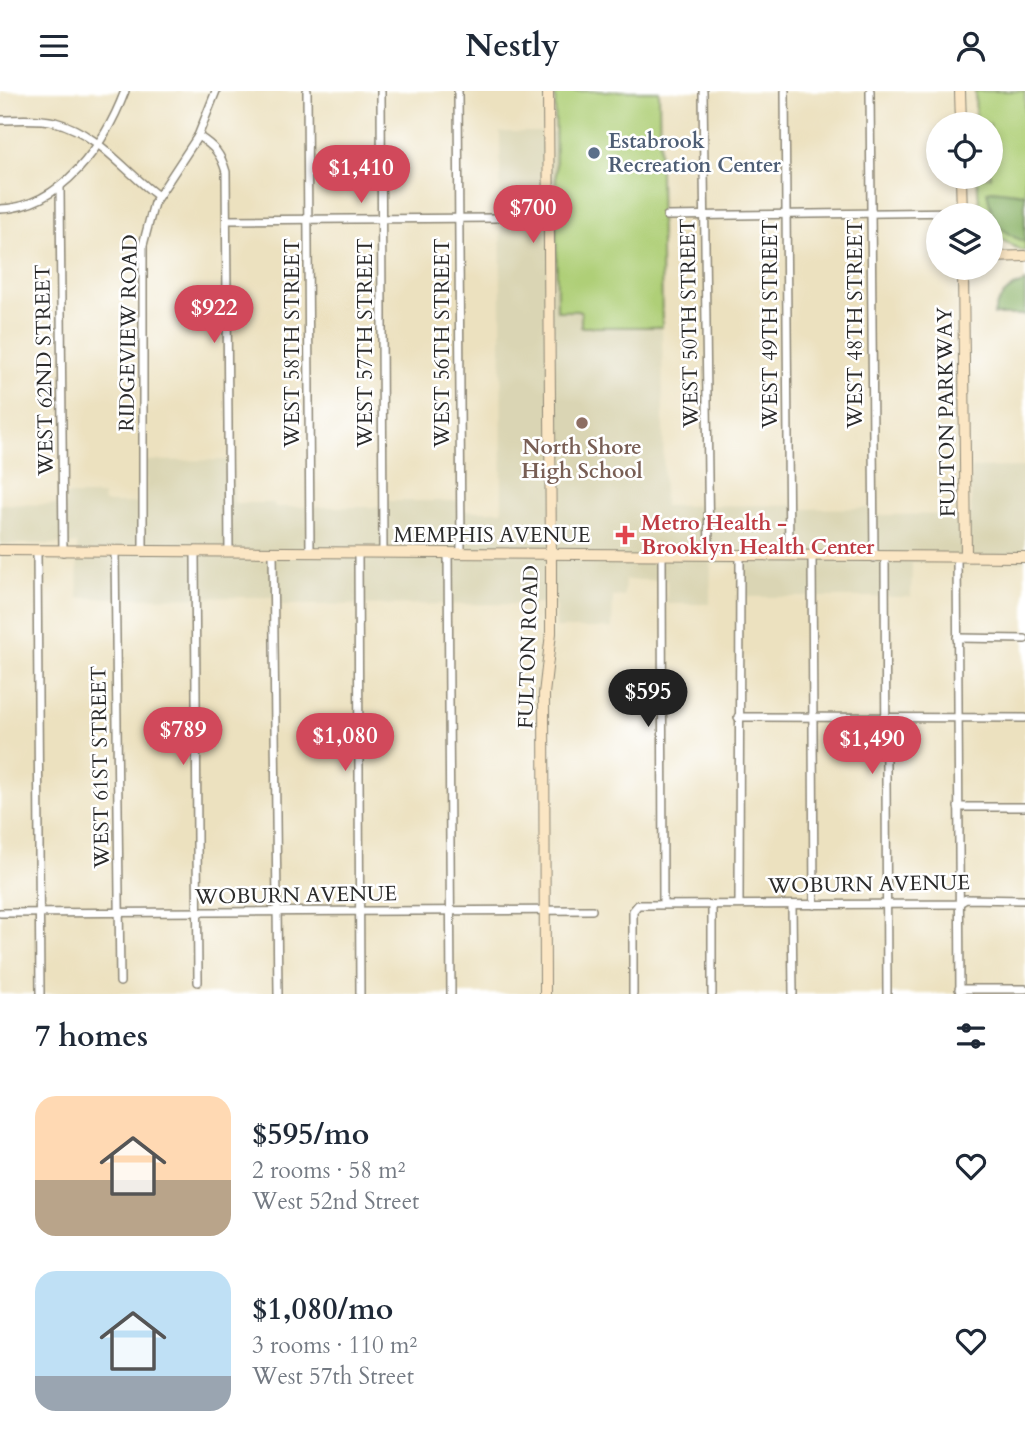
<!DOCTYPE html>
<meta charset="utf-8">
<style>
:root{--surface:#fff;--page:#f2f2f3;--text:#1f2937;--muted:#747a83;--accent:#d1495b}
body{margin:0;font-family:Cardo,serif;background:var(--page);color:var(--text);height:100vh;display:flex;flex-direction:column;font-size:26px;white-space:nowrap}
*{box-sizing:border-box;margin:0}
p{font-size:23px;color:var(--muted)}
.icon{flex:none;width:38px;height:38px;fill:none;stroke:currentColor;stroke-width:2;stroke-linecap:round;stroke-linejoin:round}
.map{position:relative;height:903px;overflow:hidden}
.side{display:flex;flex-direction:column;background:var(--surface);flex:1}
.side>*{flex:none}
.controls{position:absolute;left:926px;top:21px;display:grid;gap:14px}
.controls a{display:grid;place-items:center;width:77px;height:77px;border-radius:50%;background:var(--surface);box-shadow:0 4px 10px #0003;font-size:35px}
.price{position:absolute;translate:-50% -60px;padding:0 16px;border-radius:24px;background:var(--accent);color:#fff;font-size:23px;line-height:46px;filter:drop-shadow(0 2px 4px #0008)}
.price::after{content:'';position:absolute;left:50%;top:42px;width:21px;height:16px;margin-left:-10px;background:inherit;clip-path:polygon(0 0,100% 0,50% 100%)}
.price.current{background:#222;color:#fff}
ul{padding:0;list-style:none}
li{display:flex;align-items:center;gap:21px;height:175px;padding:0 35px}
li span{display:grid;place-items:center;flex:none;width:196px;height:140px;border-radius:21px;color:#555}
li>.icon{margin-inline-start:auto}
span .icon{width:84px;height:84px;fill:#fffc;stroke-width:1}
li b{font-size:30px}
h2{display:flex;justify-content:space-between;align-items:center;height:84px;padding:0 35px;font-size:30px}
header{display:flex;justify-content:space-between;align-items:center;height:91px;padding:0 35px;background:var(--surface);font-size:32px;font-weight:700}
.map>svg:first-child{display:block}
.built{fill:#dad5b4}
.green{fill:#afcf77;stroke:#6d7d51;stroke-width:2}
.forest{fill:#8bb268;stroke:#5b6e4a;stroke-width:2}
.lines{fill:none;stroke-linecap:round;stroke-linejoin:round}
.street-casing{stroke:#8c8675;stroke-width:10}
.secondary-casing{stroke:#8c8675;stroke-width:12}
.street{stroke:#fff;stroke-width:7}
.secondary{stroke:#fbe6c4;stroke-width:10}
.service-dot{fill:#5c6f8a;stroke:#fff;stroke-width:2.5}
.education-dot{fill:#8d6e63;stroke:#fff;stroke-width:2.5}
.health-dot{fill:#e0444e;stroke:#fff;stroke-width:2.5}
.labels{text-anchor:middle;stroke-width:5;stroke-linejoin:round;paint-order:stroke}
.service-label{font-size:21px;font-weight:bold;fill:#4e5e75;stroke:#fff;text-anchor:start}
.street-label{font-size:21px;fill:#2b2b2b;stroke:#fff}
.education-label{font-size:21px;font-weight:bold;fill:#785e54;stroke:#fff}
.health-label{font-size:21px;font-weight:bold;fill:#be3a42;stroke:#fff;text-anchor:start}
</style>
<header><svg class="icon" aria-label="menu" viewBox="0 0 24 24"><path d="M4 6h16M4 12h16M4 18h16"/></svg>Nestly<svg class="icon" aria-label="person" viewBox="0 0 24 24"><circle cx="12" cy="8" r="4"/><path d="M4 21q1-7 8-7t8 7"/></svg></header>
<div class="map">
<svg width="1025" height="903" viewBox="0 0 1025 903">
<rect width="100%" height="100%" fill="#fff"/>
<filter id="ink" filterUnits="userSpaceOnUse"><feTurbulence type="fractalNoise" baseFrequency=".0143" numOctaves="2"/><feDisplacementMap in="SourceGraphic" scale="14" xChannelSelector="R" yChannelSelector="G"/><feConvolveMatrix kernelMatrix="1 2 1 2 8 2 1 2 1" color-interpolation-filters="sRGB"/></filter>
<filter id="wash" filterUnits="userSpaceOnUse"><feTurbulence type="fractalNoise" baseFrequency=".00686" numOctaves="4" result="noise"/><feDisplacementMap in="SourceGraphic" scale="28" xChannelSelector="R" yChannelSelector="G"/><feGaussianBlur stdDeviation="1.57" result="paint"/><feColorMatrix in="noise" values="0 0 0 0 0 0 0 0 0 0 0 0 0 0 0 0 0 1.4 0 .05"/><feComposite in="paint" operator="in"/></filter>
<g filter="url(#wash)">
<rect width="100%" height="100%" fill="#ece1bf"/>
<path class="built" d="M 500,41 L 555,41 L 557,220 L 581,219 L 582,236 L 662,236 L 664,415 L 794,414 L 795,418 L 872,417 L 872,424 L 971,423 L 971,377 L 1025,376 L 1025,470 L 912,471 L 911,506 L 745,506 L 745,472 L 711,472 L 710,513 L 667,513 L 667,489 L 625,489 L 624,505 L 613,506 L 612,537 L 556,537 L 556,513 L 278,514 L 278,506 L 78,507 L 77,453 L 0,453 L 0,413 L 65,414 L 65,404 L 103,404 L 104,412 L 146,412 L 146,370 L 233,369 L 234,412 L 274,412 L 275,416 L 381,416 L 381,410 L 462,410 L 462,420 L 502,420 Z"/>
<g class="green">
<path d="M 555,0 L 659,0 L 662,236 L 581,236 L 581,220 L 557,220 Z"/>
<path d="M 975,0 L 1025,0 L 1025,160 L 1020,159 L 991,143 L 990,124 L 980,124 L 977,86 L 990,86 L 990,33 L 976,33 Z"/>
</g>
<g class="forest">
<path d="M 992,99 L 1025,103 L 1025,151 C 996,140 993,129 987,100 Z"/>
<path d="M 1025,191 L 1025,224 L 994,224 C 997,207 1008,197 1025,191 Z"/>
</g>
</g>
<g filter="url(#ink)">
<g class="lines">
<defs>
<g id="street">
<path d="M 307,0 L 310,461"/>
<path d="M 381,0 L 383,462"/>
<path d="M 458,0 L 461,462"/>
<path d="M 703,0 L 709,464"/>
<path d="M 785,0 L 789,465"/>
<path d="M 870,0 L 874,467"/>
<path d="M 0,29 C 18,29 38,27 55,31 C 98,42 125,81 158,105"/>
<path d="M 198,45 C 214,55 221,63 226,81 L 229,461"/>
<path d="M 60,96 L 63,461"/>
<path d="M 0,118 C 62,116 105,53 125,0"/>
<path d="M 667,125 L 962,121"/>
<path d="M 227,129 L 496,127"/>
<path d="M 37,460 L 40,903"/>
<path d="M 115,461 L 120,891"/>
<path d="M 143,461 L 143,154 L 154,112 L 198,45 L 216,0"/>
<path d="M 273,461 L 278,903"/>
<path d="M 195,462 L 198,891"/>
<path d="M 358,462 L 360,903"/>
<path d="M 448,462 L 451,903"/>
<path d="M 662,464 L 663,813"/>
<path d="M 812,465 L 814,814"/>
<path d="M 957,465 L 960,903"/>
<path d="M 885,467 L 887,903"/>
<path d="M 957,547 L 1025,548"/>
<path d="M 738,626 L 1025,627"/>
<path d="M 958,716 L 1025,716"/>
<path d="M 739,813 L 740,464"/>
<path d="M 712,814 L 712,903"/>
<path d="M 792,814 L 793,903"/>
<path d="M 0,822 L 592,819"/>
<path d="M 959,898 L 1025,898"/>
<path d="M 633,903 L 633,820 L 638,814 L 958,813 L 966,808 L 1025,809"/>
</g>
<g id="secondary">
<path d="M 960,0 L 961,33"/>
<path d="M 961,86 L 962,124"/>
<path d="M 990,166 L 1025,165"/>
<path d="M 963,177 L 966,465"/>
<path d="M 0,459 L 1025,466"/>
<path d="M 545,903 L 544,603 L 551,542 L 551,474 L 548,0"/>
</g>
</defs>
<use href="#street" class="street-casing"/>
<use href="#secondary" class="secondary-casing"/>
<use href="#street" class="street"/>
<use href="#secondary" class="secondary"/>
</g>
</g>
<circle class="service-dot" cx="594" cy="62" r="7"/>
<circle class="education-dot" cx="582" cy="332" r="7"/>
<path class="health-dot" d="M621.5 433.5h7v7h7v7h-7v7h-7v-7h-7v-7h7z"/>
<g class="labels">
<g class="service-label">
<text x="608" y="57">Estabrook<tspan x="608" dy="24">Recreation Center</tspan></text>
</g>
<g class="street-label">
<text transform="translate(689 232) rotate(-91)" y="7">WEST 50TH STREET</text>
<text transform="translate(770 233) rotate(-90)" y="7">WEST 49TH STREET</text>
<text transform="translate(855 233) rotate(-90)" y="7">WEST 48TH STREET</text>
<text transform="translate(128 242) rotate(-89)" y="7">RIDGEVIEW ROAD</text>
<text transform="translate(292 252) rotate(-90)" y="7">WEST 58TH STREET</text>
<text transform="translate(365 252) rotate(-90)" y="7">WEST 57TH STREET</text>
<text transform="translate(442 252) rotate(-90)" y="7">WEST 56TH STREET</text>
<text transform="translate(44 279) rotate(-91)" y="7">WEST 62ND STREET</text>
<text transform="translate(946 321) rotate(-91)" y="7">FULTON PARKWAY</text>
<text x="492" y="451">MEMPHIS AVENUE</text>
<text transform="translate(528 556) rotate(-88)" y="7">FULTON ROAD</text>
<text transform="translate(100 676) rotate(-91)" y="7">WEST 61ST STREET</text>
<text transform="translate(869 793) rotate(-1)" y="7">WOBURN AVENUE</text>
<text transform="translate(296 804) rotate(-1)" y="7">WOBURN AVENUE</text>
</g>
<g class="education-label">
<text x="582" y="363">North Shore<tspan x="582" dy="24">High School</tspan></text>
</g>
<g class="health-label">
<text x="641" y="439">Metro Health -<tspan x="641" dy="24">Brooklyn Health Center</tspan></text>
</g>
</g>
</svg>
<div class="controls">
<a><svg class="icon" aria-label="locate" viewBox="0 0 24 24"><circle cx="12" cy="12" r="6"/><path d="M12 2v4M12 18v4M2 12h4M18 12h4"/></svg></a>
<a><svg class="icon" aria-label="layers" viewBox="0 0 24 24"><path d="M12 4l9 5-9 5-9-5zM3 14l9 5 9-5"/></svg></a>
</div>
<b class="price" style="left:361px;top:114px">$1,410</b>
<b class="price" style="left:533px;top:154px">$700</b>
<b class="price" style="left:214px;top:254px">$922</b>
<b class="price current" style="left:648px;top:638px">$595</b>
<b class="price" style="left:183px;top:676px">$789</b>
<b class="price" style="left:345px;top:682px">$1,080</b>
<b class="price" style="left:872px;top:685px">$1,490</b>
</div>
<section class="side">
<h2>7 homes<svg class="icon" aria-label="filters" viewBox="0 0 24 24"><path d="M4 7h16M4 17h16"/><circle cx="9" cy="7" r="2"/><circle cx="15" cy="17" r="2"/></svg></h2>
<ul>
<li><span style="background:linear-gradient(#ffd9b3 60%,#b9a48a 0)"><svg class="icon" aria-label="home" viewBox="0 0 24 24"><path d="M3 11l9-7 9 7M6 9v11h12V9"/></svg></span><div><b>$595/mo</b><p>2 rooms · 58 m²</p><p>West 52nd Street</p></div><svg class="icon" aria-label="heart" viewBox="0 0 24 24"><path d="M12 20l-8-8c-3-5 5-10 8-4 3-6 11-1 8 4z"/></svg></li>
<li><span style="background:linear-gradient(#bfe0f5 75%,#9aa5b1 0)"><svg class="icon" aria-label="home" viewBox="0 0 24 24"><path d="M3 11l9-7 9 7M6 9v11h12V9"/></svg></span><div><b>$1,080/mo</b><p>3 rooms · 110 m²</p><p>West 57th Street</p></div><svg class="icon" aria-label="heart" viewBox="0 0 24 24"><path d="M12 20l-8-8c-3-5 5-10 8-4 3-6 11-1 8 4z"/></svg></li>
</ul>
</section>
